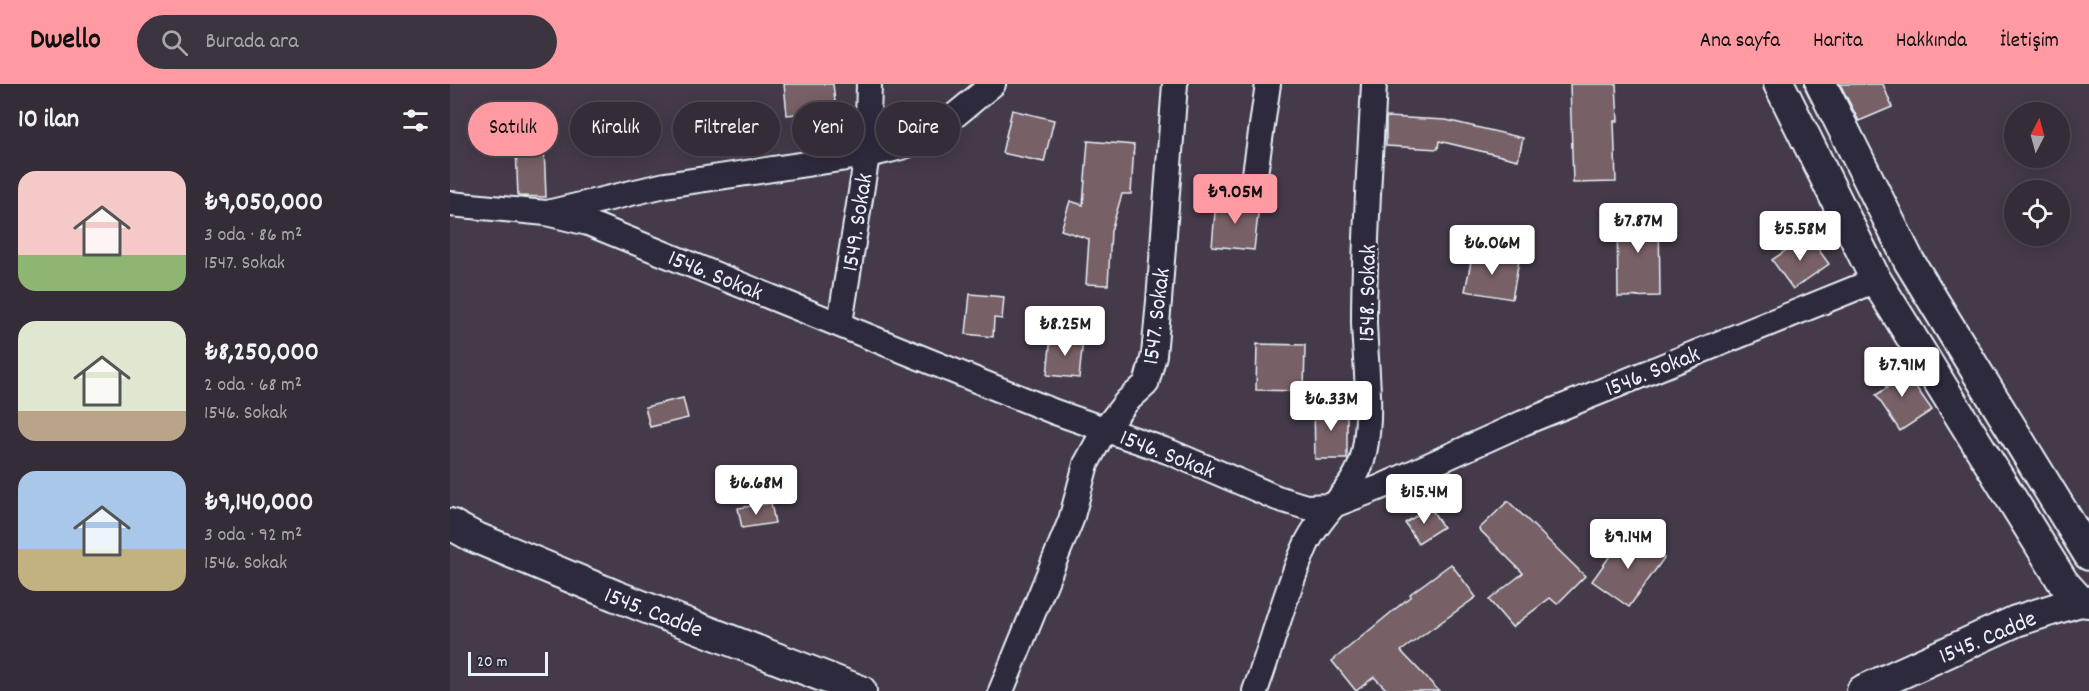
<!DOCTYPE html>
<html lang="tr">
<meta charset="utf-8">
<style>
:root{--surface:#342c37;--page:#3c343f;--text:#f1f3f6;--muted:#a9a7ad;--line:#4e4852;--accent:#ff9aa2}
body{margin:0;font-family:Dekko,sans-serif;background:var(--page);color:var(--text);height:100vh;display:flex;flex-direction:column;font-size:22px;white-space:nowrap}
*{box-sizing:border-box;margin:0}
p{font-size:20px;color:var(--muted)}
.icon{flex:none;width:33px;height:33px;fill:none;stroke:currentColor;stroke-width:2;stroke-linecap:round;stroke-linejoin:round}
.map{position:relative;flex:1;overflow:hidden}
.sheet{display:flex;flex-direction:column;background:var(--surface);width:450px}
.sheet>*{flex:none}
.guide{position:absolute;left:18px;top:18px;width:570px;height:54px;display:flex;gap:12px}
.needle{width:39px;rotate:6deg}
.fabs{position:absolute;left:1554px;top:18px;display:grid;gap:12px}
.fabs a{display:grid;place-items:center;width:66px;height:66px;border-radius:50%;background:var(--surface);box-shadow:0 3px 15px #0003,0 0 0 2px var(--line);font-size:30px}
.scale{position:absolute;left:18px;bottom:15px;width:80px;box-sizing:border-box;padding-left:6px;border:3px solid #e8f1f8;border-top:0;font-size:16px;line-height:21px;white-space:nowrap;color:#e8f1f8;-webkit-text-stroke:4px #2f2a3d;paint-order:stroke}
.price{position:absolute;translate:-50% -51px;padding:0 14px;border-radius:6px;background:#fff;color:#222;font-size:20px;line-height:39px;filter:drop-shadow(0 2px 3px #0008)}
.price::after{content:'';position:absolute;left:50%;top:36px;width:18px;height:14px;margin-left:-9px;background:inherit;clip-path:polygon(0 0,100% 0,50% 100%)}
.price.selected{background:var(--accent);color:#111}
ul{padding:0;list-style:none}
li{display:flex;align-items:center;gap:18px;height:150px;padding:0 18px}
li span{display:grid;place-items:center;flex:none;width:168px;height:120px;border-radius:18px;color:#555}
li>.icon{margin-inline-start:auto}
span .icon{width:72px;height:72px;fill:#fffc;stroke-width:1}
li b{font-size:26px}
h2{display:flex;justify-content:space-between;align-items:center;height:72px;padding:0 18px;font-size:26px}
.pill{padding:0 21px;border-radius:27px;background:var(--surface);box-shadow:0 3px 15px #0003,0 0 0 2px var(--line);font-size:21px;line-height:54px}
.pill.selected{background:var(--accent);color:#111}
header{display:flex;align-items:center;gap:36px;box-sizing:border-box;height:84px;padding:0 30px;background:var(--accent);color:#111}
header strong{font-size:28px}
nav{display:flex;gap:33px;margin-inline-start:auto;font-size:21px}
.search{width:420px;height:54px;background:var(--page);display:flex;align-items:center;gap:15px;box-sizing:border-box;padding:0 21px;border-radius:33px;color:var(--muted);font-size:22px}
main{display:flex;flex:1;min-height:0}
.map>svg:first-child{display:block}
.building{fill:#776066;stroke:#e8f1f8;stroke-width:1.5}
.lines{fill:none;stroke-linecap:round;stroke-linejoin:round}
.minor-casing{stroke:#e8f1f8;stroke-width:28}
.tertiary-casing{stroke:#e8f1f8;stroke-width:34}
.minor{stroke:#2f2a3d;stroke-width:24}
.tertiary{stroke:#2f2a3d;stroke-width:30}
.labels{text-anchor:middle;stroke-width:6;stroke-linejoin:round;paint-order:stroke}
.street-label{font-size:24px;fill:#e8f1f8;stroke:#2f2a3d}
</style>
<header>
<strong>Dwello</strong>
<div class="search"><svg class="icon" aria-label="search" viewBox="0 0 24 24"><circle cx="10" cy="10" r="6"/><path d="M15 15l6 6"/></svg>Burada ara</div>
<nav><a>Ana sayfa</a><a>Harita</a><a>Hakkında</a><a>İletişim</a></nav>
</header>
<main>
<section class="sheet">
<h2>10 ilan<svg class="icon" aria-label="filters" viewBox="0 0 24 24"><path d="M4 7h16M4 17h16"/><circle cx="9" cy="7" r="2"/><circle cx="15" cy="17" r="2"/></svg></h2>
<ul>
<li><span style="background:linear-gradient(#f6c9c9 70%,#8fb573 0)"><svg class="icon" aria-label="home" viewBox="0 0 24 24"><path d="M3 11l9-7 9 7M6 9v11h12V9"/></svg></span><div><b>₺9,050,000</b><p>3 oda · 86 m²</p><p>1547. Sokak</p></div></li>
<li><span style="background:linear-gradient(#dfe7d0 75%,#b9a48a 0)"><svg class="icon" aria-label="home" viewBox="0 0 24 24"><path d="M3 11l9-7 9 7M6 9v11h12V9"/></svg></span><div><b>₺8,250,000</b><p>2 oda · 68 m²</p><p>1546. Sokak</p></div></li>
<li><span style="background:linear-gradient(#a9c7e8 65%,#c2b280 0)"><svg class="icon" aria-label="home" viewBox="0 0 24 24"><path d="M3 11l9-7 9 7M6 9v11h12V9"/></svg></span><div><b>₺9,140,000</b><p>3 oda · 92 m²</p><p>1546. Sokak</p></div></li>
</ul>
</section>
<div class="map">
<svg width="1639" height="607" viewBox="0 0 1639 607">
<rect width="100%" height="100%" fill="#453a49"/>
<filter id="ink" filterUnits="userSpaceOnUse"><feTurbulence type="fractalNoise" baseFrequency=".0167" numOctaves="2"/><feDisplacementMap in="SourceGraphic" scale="12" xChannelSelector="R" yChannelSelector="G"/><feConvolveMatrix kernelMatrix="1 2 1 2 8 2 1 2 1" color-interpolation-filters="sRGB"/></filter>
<g filter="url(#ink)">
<g class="building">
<path d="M 334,0 L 383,0 L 386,26 L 337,31 Z"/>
<path d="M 1120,0 L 1166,0 L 1168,37 L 1164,37 L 1166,98 L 1123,99 Z"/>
<path d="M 1390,0 L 1433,0 L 1442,23 L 1409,37 Z"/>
<path d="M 562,26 L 604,36 L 594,78 L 552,69 Z"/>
<path d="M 936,33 L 996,36 L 1073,54 L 1068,76 L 989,57 L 988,65 L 936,62 Z"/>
<path d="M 638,57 L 684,61 L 681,110 L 672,110 L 661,147 L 658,201 L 636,200 L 639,155 L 611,146 L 620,117 L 633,121 Z"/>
<path d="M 94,63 L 96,113 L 68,112 L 66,64 Z"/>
<path d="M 766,117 L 809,121 L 804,166 L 762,162 Z"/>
<path d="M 1167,128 L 1209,128 L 1210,212 L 1168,213 Z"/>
<path d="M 1358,151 L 1379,180 L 1343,205 L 1322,176 Z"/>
<path d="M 1023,168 L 1069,176 L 1062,215 L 1015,207 Z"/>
<path d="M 520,210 L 554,213 L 552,235 L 544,234 L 543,253 L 516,250 Z"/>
<path d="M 601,252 L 633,255 L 629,294 L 597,291 Z"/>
<path d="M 807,260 L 855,261 L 854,307 L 806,306 Z"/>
<path d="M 1450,280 L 1482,326 L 1450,347 L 1426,311 L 1437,304 L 1430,293 Z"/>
<path d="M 233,314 L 238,334 L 200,343 L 195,323 Z"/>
<path d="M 897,320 L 897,375 L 865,375 L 864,321 Z"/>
<path d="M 1058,417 L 1135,492 L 1107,520 L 1100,514 L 1062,543 L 1039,516 L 1073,489 L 1029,445 Z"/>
<path d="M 321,419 L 325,439 L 292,444 L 288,424 Z"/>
<path d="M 980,423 L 993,443 L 968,459 L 955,439 Z"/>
<path d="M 1177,448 L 1214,474 L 1179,523 L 1142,497 Z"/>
<path d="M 1001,480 L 1026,513 L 951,567 L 989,607 L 938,607 L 924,593 L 906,607 L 882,577 L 961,512 L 960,510 Z"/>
</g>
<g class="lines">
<defs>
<g id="minor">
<path d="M 805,90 L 818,0"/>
<path d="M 0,120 L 96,129 L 138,139 L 605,328 L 720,368 L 827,414 L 856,423 L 881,422 L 931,403 L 1073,339 L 1426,196"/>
<path d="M 101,128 L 215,101 L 417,71 C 433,67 452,65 467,57 C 494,43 519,19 543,0"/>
<path d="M 390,239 L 417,71 L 419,0"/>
<path d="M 551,607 L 621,436 L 636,380 L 655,345 L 677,317 L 696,300 L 704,271 L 709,217 L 725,0"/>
<path d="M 805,607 C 823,559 835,507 856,461 C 871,428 907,405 914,369 C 923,326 915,280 914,237 C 914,158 920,79 924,0"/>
</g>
<g id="tertiary">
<path d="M 1329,0 L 1426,196 L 1613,498 L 1630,517 L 1639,518"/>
<path d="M 1371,0 L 1459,177 L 1639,471"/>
<path d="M 0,440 L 22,452 L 166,512 L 411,607"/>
<path d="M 1412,607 L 1566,537 L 1630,517"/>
</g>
</defs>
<use href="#minor" class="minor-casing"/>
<use href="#tertiary" class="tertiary-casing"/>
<use href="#minor" class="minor"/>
<use href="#tertiary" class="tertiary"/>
</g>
</g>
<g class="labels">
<g class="street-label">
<text transform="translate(406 138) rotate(-81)" y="8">1549. Sokak</text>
<text transform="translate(266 190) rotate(22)" y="8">1546. Sokak</text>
<text transform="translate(916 209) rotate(-89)" y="8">1548. Sokak</text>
<text transform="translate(705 232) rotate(-83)" y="8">1547. Sokak</text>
<text transform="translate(1202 286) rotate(-22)" y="8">1546. Sokak</text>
<text transform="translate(718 369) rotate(21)" y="8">1546. Sokak</text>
<text transform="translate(204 527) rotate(21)" y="8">1545. Cadde</text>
<text transform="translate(1537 552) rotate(-23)" y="8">1545. Cadde</text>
</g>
</g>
</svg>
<div class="fabs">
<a><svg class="needle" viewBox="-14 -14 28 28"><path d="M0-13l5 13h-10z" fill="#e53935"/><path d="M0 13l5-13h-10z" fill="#a9a7ad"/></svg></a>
<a><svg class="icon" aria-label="locate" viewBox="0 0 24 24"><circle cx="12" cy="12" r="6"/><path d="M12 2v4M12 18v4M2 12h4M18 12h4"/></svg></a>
</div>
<div class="scale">20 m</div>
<b class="price selected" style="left:785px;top:141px">₺9.05M</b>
<b class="price" style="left:1188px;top:170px">₺7.87M</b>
<b class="price" style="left:1350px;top:178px">₺5.58M</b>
<b class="price" style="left:1042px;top:192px">₺6.06M</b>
<b class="price" style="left:615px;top:273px">₺8.25M</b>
<b class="price" style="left:1452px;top:314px">₺7.91M</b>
<b class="price" style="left:881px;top:348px">₺6.33M</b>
<b class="price" style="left:306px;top:432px">₺6.68M</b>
<b class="price" style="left:974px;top:441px">₺15.4M</b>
<b class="price" style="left:1178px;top:486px">₺9.14M</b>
<div class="guide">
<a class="pill selected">Satılık</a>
<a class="pill">Kiralık</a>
<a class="pill">Filtreler</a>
<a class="pill">Yeni</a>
<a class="pill">Daire</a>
</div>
</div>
</main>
